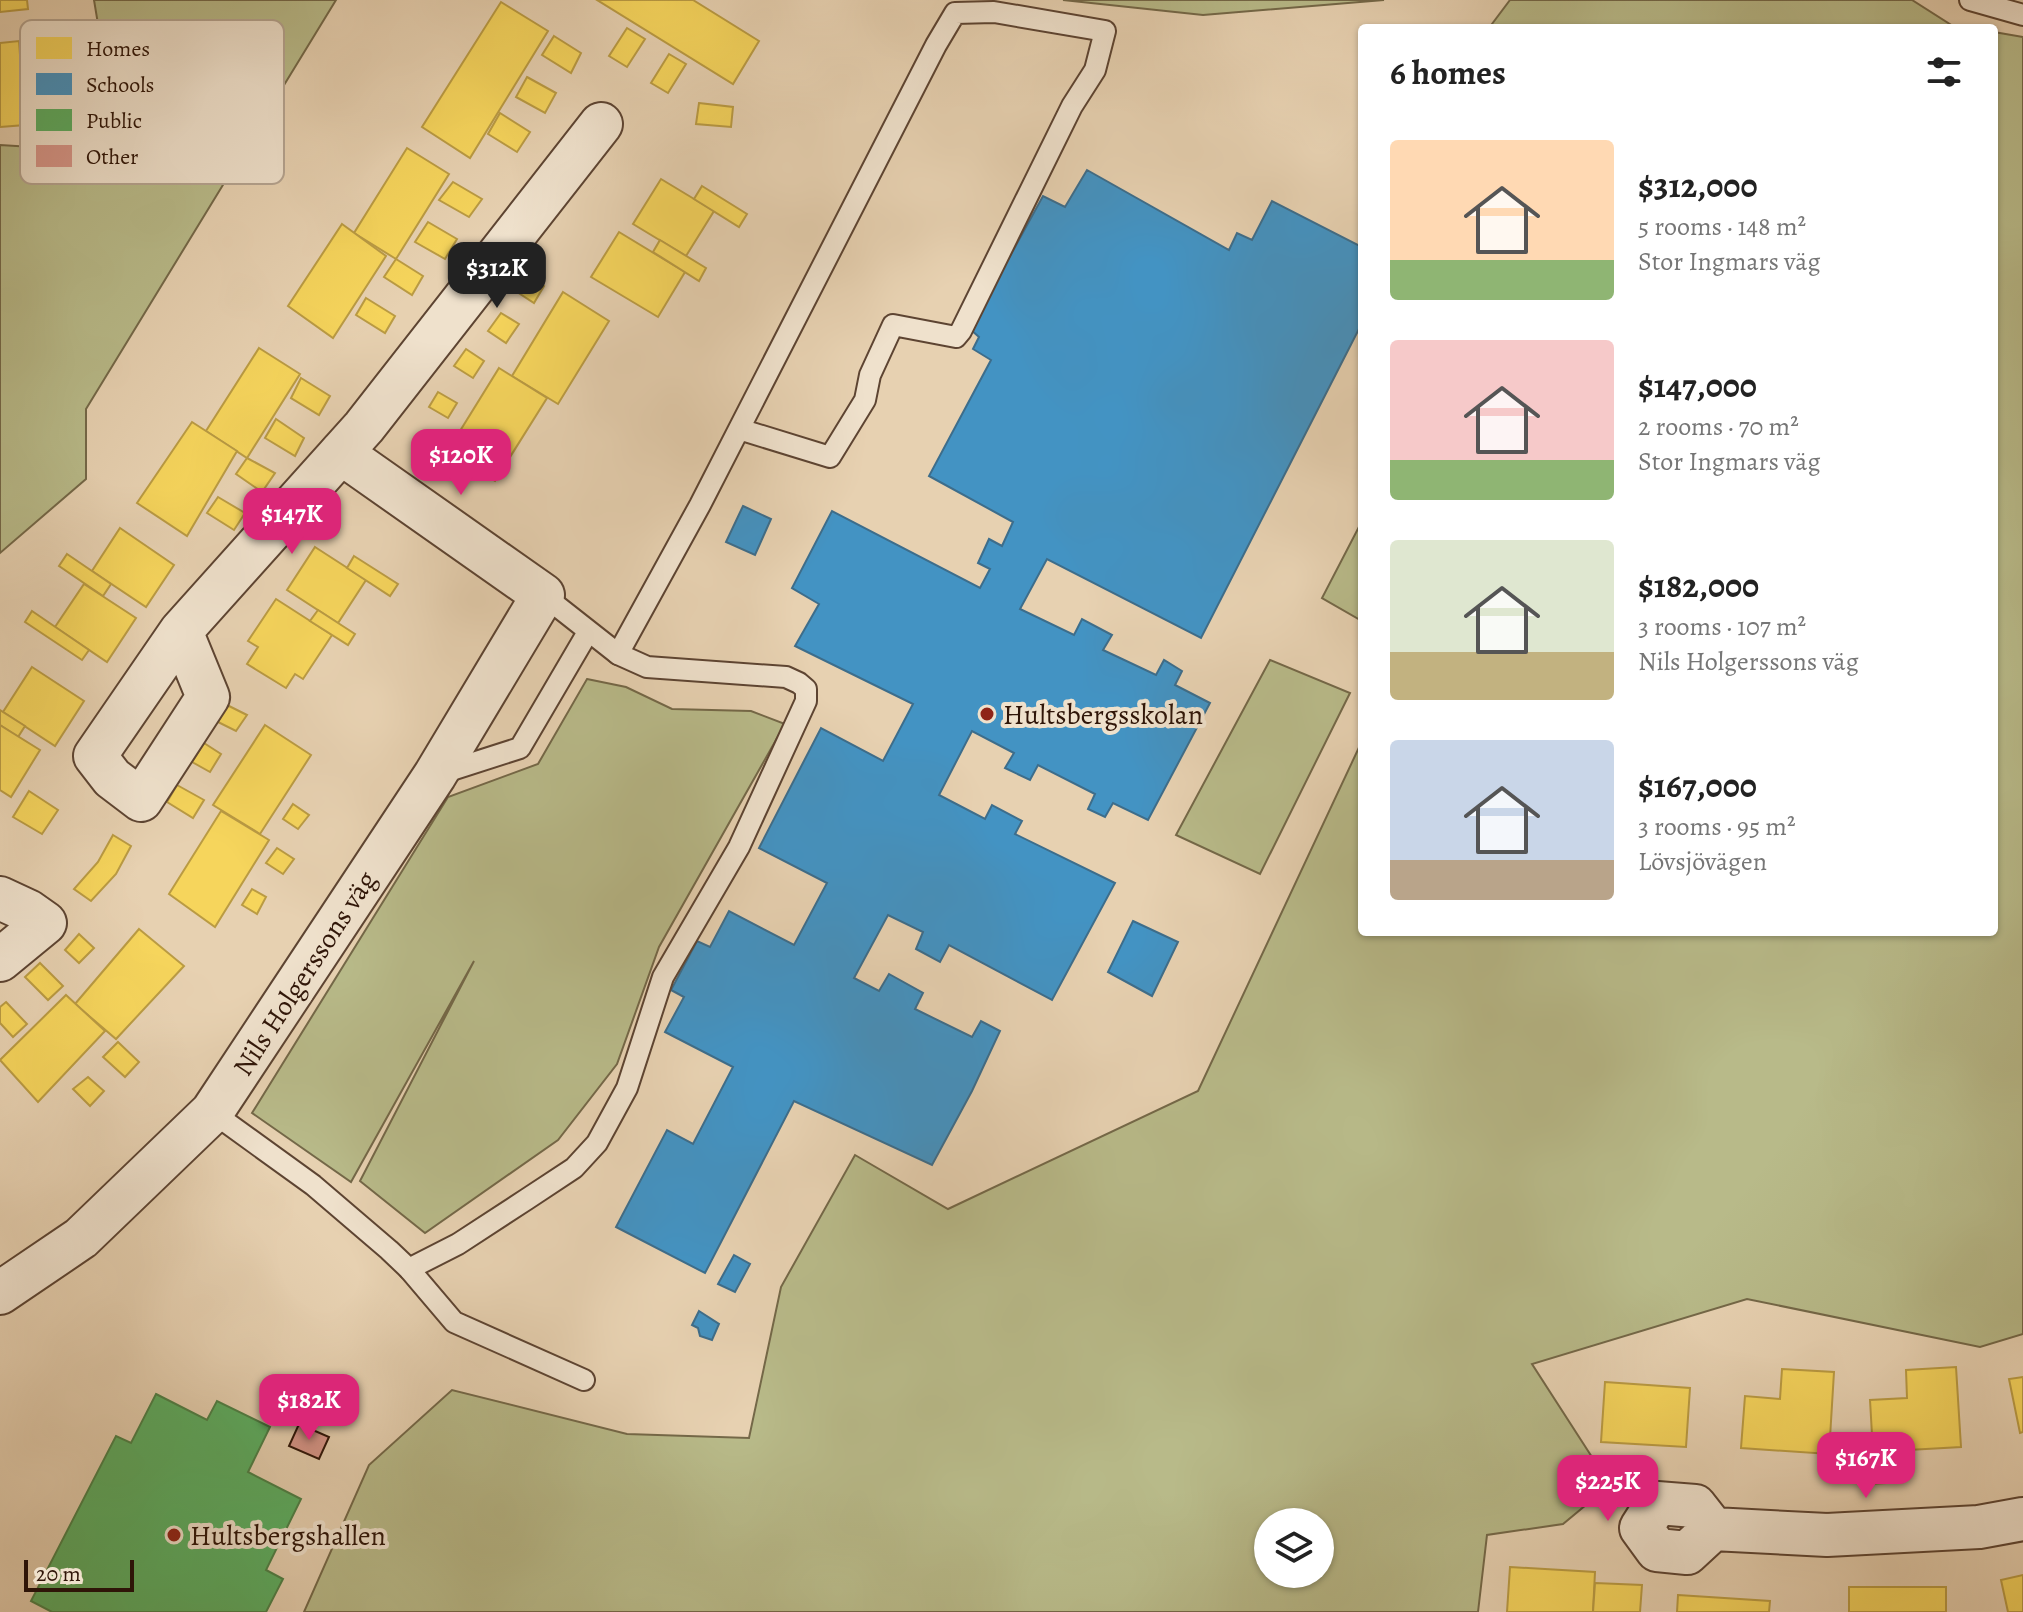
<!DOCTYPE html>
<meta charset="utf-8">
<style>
:root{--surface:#fff;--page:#f6f6f6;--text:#222;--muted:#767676;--accent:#db2777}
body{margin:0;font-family:Alegreya,serif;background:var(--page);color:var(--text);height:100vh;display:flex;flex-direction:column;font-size:30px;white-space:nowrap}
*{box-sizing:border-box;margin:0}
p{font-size:26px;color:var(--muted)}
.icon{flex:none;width:44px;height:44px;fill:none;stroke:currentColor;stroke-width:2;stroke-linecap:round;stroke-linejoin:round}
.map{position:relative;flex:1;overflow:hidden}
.panel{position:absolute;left:1358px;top:24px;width:640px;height:912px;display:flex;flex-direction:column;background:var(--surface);border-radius:8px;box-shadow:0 2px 6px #0004}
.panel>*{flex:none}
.tools{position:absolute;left:1254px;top:1508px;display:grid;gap:16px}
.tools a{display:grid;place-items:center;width:80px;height:80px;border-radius:50%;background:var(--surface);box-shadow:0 2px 6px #0004;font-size:40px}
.scale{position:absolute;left:24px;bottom:20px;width:110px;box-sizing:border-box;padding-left:8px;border:4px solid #2f1508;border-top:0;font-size:22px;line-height:28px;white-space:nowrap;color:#2f1508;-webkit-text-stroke:6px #efe1cc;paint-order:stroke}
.price{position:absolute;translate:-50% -68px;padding:0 18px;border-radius:16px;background:var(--accent);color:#fff;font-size:26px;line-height:52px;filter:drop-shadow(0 2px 4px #0008)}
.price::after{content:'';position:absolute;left:50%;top:48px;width:24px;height:18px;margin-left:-12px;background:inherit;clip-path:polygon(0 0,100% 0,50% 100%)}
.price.current{background:#222;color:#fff}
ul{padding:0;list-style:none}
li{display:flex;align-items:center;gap:24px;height:200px;padding:0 32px}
li span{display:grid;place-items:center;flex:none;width:224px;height:160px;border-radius:8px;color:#555}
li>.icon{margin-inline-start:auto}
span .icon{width:96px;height:96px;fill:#fffc;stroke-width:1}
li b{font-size:34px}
h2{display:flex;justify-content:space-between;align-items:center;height:96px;padding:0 32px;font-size:34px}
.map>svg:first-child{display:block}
.green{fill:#b8ba89;stroke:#746848;stroke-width:2;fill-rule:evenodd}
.homes{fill:#f6d55c;stroke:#ba9b43;stroke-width:2}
.schools{fill:#4393c3;stroke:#3d6d8b;stroke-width:2}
.public{fill:#5aae61;stroke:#4d8046;stroke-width:2}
.building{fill:#d7968a;stroke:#2f1508;stroke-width:2}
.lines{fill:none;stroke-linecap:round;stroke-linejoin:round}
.lane-casing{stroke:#5d4432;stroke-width:24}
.street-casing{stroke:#5d4432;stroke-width:46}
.lane{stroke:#efe1cc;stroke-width:20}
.street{stroke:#efe1cc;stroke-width:42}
.poi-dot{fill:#8f2418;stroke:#efe1cc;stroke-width:3}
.labels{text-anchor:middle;stroke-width:8;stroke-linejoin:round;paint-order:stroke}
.poi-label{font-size:28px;fill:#2f1508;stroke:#efe1cc;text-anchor:start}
.street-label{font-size:28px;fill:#2f1508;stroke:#efe1cc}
.key{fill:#efe1cc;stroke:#b5a491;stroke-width:2}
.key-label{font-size:22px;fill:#2f1508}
</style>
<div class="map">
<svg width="2023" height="1612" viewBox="0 0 2023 1612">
<rect width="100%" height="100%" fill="#e7d1b1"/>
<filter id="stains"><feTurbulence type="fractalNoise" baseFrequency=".0025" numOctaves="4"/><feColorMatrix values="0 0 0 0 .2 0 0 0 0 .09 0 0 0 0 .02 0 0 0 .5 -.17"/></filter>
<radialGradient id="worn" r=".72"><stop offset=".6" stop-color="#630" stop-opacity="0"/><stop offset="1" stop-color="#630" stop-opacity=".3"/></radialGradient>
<g class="green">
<path d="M 94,0 L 336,0 L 86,409 L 86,479 L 0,553 L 0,145 L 48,148 L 99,30 Z"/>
<path d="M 1063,0 L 1384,0 L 1203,15 Z"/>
<path d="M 1510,0 L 1912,0 L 1953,26 L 1967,28 L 1489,28 Z"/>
<path d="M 1994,32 L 2023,37 L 2023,1334 L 1980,1347 L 1747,1299 L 1532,1364 L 1610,1485 L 1563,1524 L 1487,1535 L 1478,1612 L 304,1612 L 369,1465 L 452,1390 L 627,1434 L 749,1438 L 781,1287 L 855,1155 L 948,1209 L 1198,1091 L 1362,741 L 1362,932 L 1994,932 ZM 1268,1522 L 1320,1522 L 1320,1574 L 1268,1574 Z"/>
<path d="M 1362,521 L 1362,621 L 1322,598 Z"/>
<path d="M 1270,660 L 1350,693 L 1260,874 L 1176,835 Z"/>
<path d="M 587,679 L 626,687 L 672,709 L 751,711 L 785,724 L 659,947 L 617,1064 L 558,1140 L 425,1233 L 360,1181 L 474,961 L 351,1182 L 252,1113 L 448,797 L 538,764 Z"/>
</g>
<g class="homes">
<path d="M 0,0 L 27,0 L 28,9 L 0,12 Z"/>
<path d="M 597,0 L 693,0 L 759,41 L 733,84 Z"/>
<path d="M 501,2 L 548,31 L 470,158 L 422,127 Z"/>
<path d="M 627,28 L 645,39 L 627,67 L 609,56 Z"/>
<path d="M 554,36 L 581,53 L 571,73 L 542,55 Z"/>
<path d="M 19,41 L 25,125 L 0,127 L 0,43 Z"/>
<path d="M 669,54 L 686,64 L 668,93 L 651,83 Z"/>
<path d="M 527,77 L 556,93 L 545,113 L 516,97 Z"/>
<path d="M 699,103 L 733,107 L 731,127 L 696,124 Z"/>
<path d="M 500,113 L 530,132 L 517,152 L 488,134 Z"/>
<path d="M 407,148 L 449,174 L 396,259 L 354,233 Z"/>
<path d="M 661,179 L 714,211 L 686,256 L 633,224 Z"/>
<path d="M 453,182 L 482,199 L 469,217 L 439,200 Z"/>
<path d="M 702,186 L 747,214 L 739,227 L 694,199 Z"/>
<path d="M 428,222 L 457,239 L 445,259 L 415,242 Z"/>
<path d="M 342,224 L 386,256 L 333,338 L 288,306 Z"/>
<path d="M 619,232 L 685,272 L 658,317 L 591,277 Z"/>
<path d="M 660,240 L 706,268 L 699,281 L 653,252 Z"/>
<path d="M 396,259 L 423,276 L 412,295 L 384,277 Z"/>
<path d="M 525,273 L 544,286 L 534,303 L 514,290 Z"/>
<path d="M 563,292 L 609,321 L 558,404 L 512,376 Z"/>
<path d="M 366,298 L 395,316 L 385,333 L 356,315 Z"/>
<path d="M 501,313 L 519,324 L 506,343 L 488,331 Z"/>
<path d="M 259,348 L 300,374 L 247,458 L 206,431 Z"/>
<path d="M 466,349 L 484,361 L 473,378 L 454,366 Z"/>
<path d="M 499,368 L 547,398 L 495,481 L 447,452 Z"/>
<path d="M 301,378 L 330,396 L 319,415 L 291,398 Z"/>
<path d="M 438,392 L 457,403 L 448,418 L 429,407 Z"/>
<path d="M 276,419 L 304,438 L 295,456 L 265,438 Z"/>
<path d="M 192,422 L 237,451 L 187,536 L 137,503 Z"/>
<path d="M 247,458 L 275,473 L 262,492 L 236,474 Z"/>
<path d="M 218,497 L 245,513 L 234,530 L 207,513 Z"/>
<path d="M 120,528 L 174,565 L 146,607 L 92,571 Z"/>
<path d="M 315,547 L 366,580 L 338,623 L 287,590 Z"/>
<path d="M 67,554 L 111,584 L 103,596 L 59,566 Z"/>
<path d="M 354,556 L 398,584 L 390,596 L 347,568 Z"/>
<path d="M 84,584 L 136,618 L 107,662 L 55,627 Z"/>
<path d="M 276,599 L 332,635 L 303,679 L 295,674 L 286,688 L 247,664 L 258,647 L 248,641 Z"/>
<path d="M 318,610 L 355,634 L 348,645 L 310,621 Z"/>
<path d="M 32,611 L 89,650 L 82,660 L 25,622 Z"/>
<path d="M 32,667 L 84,701 L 55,746 L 3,712 Z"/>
<path d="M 227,705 L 247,715 L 236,731 L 218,722 Z"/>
<path d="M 0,710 L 25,726 L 18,737 L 0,725 Z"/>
<path d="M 0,725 L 40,750 L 11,797 L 0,790 Z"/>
<path d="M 265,725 L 311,755 L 260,834 L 213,805 Z"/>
<path d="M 204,743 L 221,754 L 210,772 L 192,762 Z"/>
<path d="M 177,785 L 204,800 L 193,818 L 167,802 Z"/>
<path d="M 29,791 L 58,810 L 42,834 L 13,817 Z"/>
<path d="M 293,804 L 309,815 L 298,829 L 283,819 Z"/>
<path d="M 221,811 L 269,840 L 215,927 L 169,894 Z"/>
<path d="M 113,835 L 131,846 L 116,874 L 91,901 L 74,889 L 98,862 Z"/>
<path d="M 277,848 L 294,859 L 283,874 L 266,863 Z"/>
<path d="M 252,889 L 266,897 L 257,914 L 242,905 Z"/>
<path d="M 139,929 L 184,966 L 116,1039 L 75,1004 Z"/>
<path d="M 79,934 L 94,948 L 79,963 L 65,950 Z"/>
<path d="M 40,963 L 63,986 L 48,1000 L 25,977 Z"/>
<path d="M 66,995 L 105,1031 L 38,1102 L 0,1060 Z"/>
<path d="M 6,1002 L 27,1024 L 13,1037 L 0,1023 L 0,1007 Z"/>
<path d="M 118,1042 L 139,1062 L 125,1077 L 103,1057 Z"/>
<path d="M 88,1077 L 104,1091 L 90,1106 L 73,1089 Z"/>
<path d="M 1956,1367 L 1961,1447 L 1873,1452 L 1870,1400 L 1907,1398 L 1906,1370 Z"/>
<path d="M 1782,1369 L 1834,1372 L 1829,1454 L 1741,1448 L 1745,1396 L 1780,1399 Z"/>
<path d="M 2023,1377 L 2023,1432 L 2020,1433 L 2009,1379 Z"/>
<path d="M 1605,1382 L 1690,1388 L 1686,1447 L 1601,1442 Z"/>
<path d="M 1901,1450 L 1903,1482 L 1870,1484 L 1868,1452 Z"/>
<path d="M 1510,1567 L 1595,1572 L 1593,1612 L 1507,1612 Z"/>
<path d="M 2023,1575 L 2023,1612 L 2008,1612 L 2001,1580 Z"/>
<path d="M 1595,1583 L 1642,1585 L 1640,1612 L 1593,1612 Z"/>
<rect x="1849" y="1587" width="97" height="25"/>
<path d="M 1678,1595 L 1770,1601 L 1769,1612 L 1677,1612 Z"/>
</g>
<g class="schools">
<path d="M 1087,170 L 1229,250 L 1237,233 L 1252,240 L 1272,201 L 1362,247 L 1362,323 L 1201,638 L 1047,559 L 1020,609 L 1074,635 L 1082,619 L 1112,635 L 1103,650 L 1156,675 L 1164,660 L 1182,671 L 1175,685 L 1210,703 L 1148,820 L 1113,803 L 1105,817 L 1088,809 L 1095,794 L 1038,765 L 1030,780 L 1005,768 L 1014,753 L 972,731 L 939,795 L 985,819 L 992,805 L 1022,821 L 1015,834 L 1115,883 L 1052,1000 L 949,945 L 940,962 L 916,949 L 923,932 L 888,915 L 854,978 L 879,991 L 889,974 L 923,993 L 915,1009 L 972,1037 L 981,1021 L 1000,1031 L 972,1091 L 932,1165 L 794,1101 L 705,1273 L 616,1227 L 667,1130 L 693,1144 L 733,1067 L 665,1032 L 684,997 L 671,990 L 697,941 L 710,947 L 729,911 L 794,945 L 827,883 L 759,848 L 821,728 L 883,761 L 913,704 L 795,646 L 819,604 L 792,588 L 832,511 L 980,588 L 990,569 L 978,563 L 989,539 L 1002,546 L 1013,522 L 929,476 L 991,360 L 973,349 L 979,337 L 970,329 L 1043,196 L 1065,207 Z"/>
<path d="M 743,506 L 771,519 L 755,555 L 726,542 Z"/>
<path d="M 1133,921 L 1178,942 L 1152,996 L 1108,972 Z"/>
<path d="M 734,1255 L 750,1264 L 735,1292 L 718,1284 Z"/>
<path d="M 699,1311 L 719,1324 L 712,1340 L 700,1336 L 698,1328 L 692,1325 Z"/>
</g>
<path class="public" d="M 156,1394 L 207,1420 L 217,1401 L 270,1427 L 248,1472 L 301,1499 L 266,1570 L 283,1579 L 266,1612 L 52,1612 L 31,1601 L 116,1436 L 131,1443 Z"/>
<path class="building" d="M 299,1424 L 329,1437 L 319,1459 L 289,1446 Z"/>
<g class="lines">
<defs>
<g id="lane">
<path d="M 1970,0 L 2023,15"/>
<path d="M 618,654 L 700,505 L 936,45 L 955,13 L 994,12 L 1105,31 L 1095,70 L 1072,106 L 961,331 L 956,337 L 893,325 L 870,375 L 865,400 L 830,457 L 739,429"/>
<path d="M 439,774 L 520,748 L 588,632"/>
<path d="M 212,1112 L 313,1185 L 389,1250 L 409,1269 L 454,1322 L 584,1380"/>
<path d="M 409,1269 L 458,1244 L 527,1199 L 574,1168 L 597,1143 L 627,1088 L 663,977 L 739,847 L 806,701 L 806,689 L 799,683 L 786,677 L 647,667 L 618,654 L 543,595"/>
</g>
<g id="street">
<path d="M 181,631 L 208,697 L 141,800 L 112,778 L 95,756 L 181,631 L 364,427 L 601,124"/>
<path d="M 0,898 L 28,911 L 45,923 L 0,960"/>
<path d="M 0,1293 L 81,1238 L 212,1112 L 435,775 L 543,595 L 341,453"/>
<path d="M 1713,1529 L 1695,1506 L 1657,1503 L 1641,1528 L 1657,1550 L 1687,1553 L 1713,1529 L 1827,1535 L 1979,1527 L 2023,1519"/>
</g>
</defs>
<use href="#lane" class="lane-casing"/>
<use href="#street" class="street-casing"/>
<use href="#lane" class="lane"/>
<use href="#street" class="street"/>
</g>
<g class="poi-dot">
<circle cx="987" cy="714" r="8"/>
<circle cx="174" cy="1535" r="8"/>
</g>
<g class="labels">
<g class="poi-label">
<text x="1003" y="724">Hultsbergsskolan</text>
<text x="190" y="1545">Hultsbergshallen</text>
</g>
<g class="street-label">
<text transform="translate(304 973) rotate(-57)" y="10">Nils Holgerssons väg</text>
</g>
</g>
<rect x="20" y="20" width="264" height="164" rx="12" class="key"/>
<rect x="36" y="37" width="36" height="22" fill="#f6d55c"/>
<rect x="36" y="73" width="36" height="22" fill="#4393c3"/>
<rect x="36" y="109" width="36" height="22" fill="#5aae61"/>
<rect x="36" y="145" width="36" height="22" fill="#d7968a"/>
<g class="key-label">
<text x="86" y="56">Homes</text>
<text x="86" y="92">Schools</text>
<text x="86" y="128">Public</text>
<text x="86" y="164">Other</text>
</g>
<rect width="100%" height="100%" filter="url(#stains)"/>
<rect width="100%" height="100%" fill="url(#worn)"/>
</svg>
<div class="tools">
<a><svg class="icon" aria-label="layers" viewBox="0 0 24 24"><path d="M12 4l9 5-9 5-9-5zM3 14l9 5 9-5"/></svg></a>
</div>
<div class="scale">20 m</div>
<b class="price current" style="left:497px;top:310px">$312K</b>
<b class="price" style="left:461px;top:497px">$120K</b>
<b class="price" style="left:292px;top:556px">$147K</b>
<b class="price" style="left:309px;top:1442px">$182K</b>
<b class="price" style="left:1866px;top:1500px">$167K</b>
<b class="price" style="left:1608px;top:1523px">$225K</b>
<section class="panel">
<h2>6 homes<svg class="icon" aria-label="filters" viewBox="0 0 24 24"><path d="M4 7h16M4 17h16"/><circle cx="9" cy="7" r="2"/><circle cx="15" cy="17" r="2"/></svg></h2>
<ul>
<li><span style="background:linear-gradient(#ffd9b3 75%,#8fb573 0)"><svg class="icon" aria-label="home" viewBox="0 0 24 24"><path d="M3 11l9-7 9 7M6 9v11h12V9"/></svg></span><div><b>$312,000</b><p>5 rooms · 148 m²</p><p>Stor Ingmars väg</p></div></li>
<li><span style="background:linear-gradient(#f6c9c9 75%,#8fb573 0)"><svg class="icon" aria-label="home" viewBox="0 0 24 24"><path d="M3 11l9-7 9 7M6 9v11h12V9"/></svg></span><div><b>$147,000</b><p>2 rooms · 70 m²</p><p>Stor Ingmars väg</p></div></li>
<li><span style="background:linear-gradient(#dfe7d0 70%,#c2b280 0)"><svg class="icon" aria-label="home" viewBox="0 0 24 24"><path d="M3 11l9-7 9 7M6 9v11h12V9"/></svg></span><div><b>$182,000</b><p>3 rooms · 107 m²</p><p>Nils Holgerssons väg</p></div></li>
<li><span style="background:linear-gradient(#c9d6e8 75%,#b9a48a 0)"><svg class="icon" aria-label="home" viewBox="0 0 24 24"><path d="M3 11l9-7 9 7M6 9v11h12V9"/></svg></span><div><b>$167,000</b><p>3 rooms · 95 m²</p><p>Lövsjövägen</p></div></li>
</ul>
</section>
</div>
